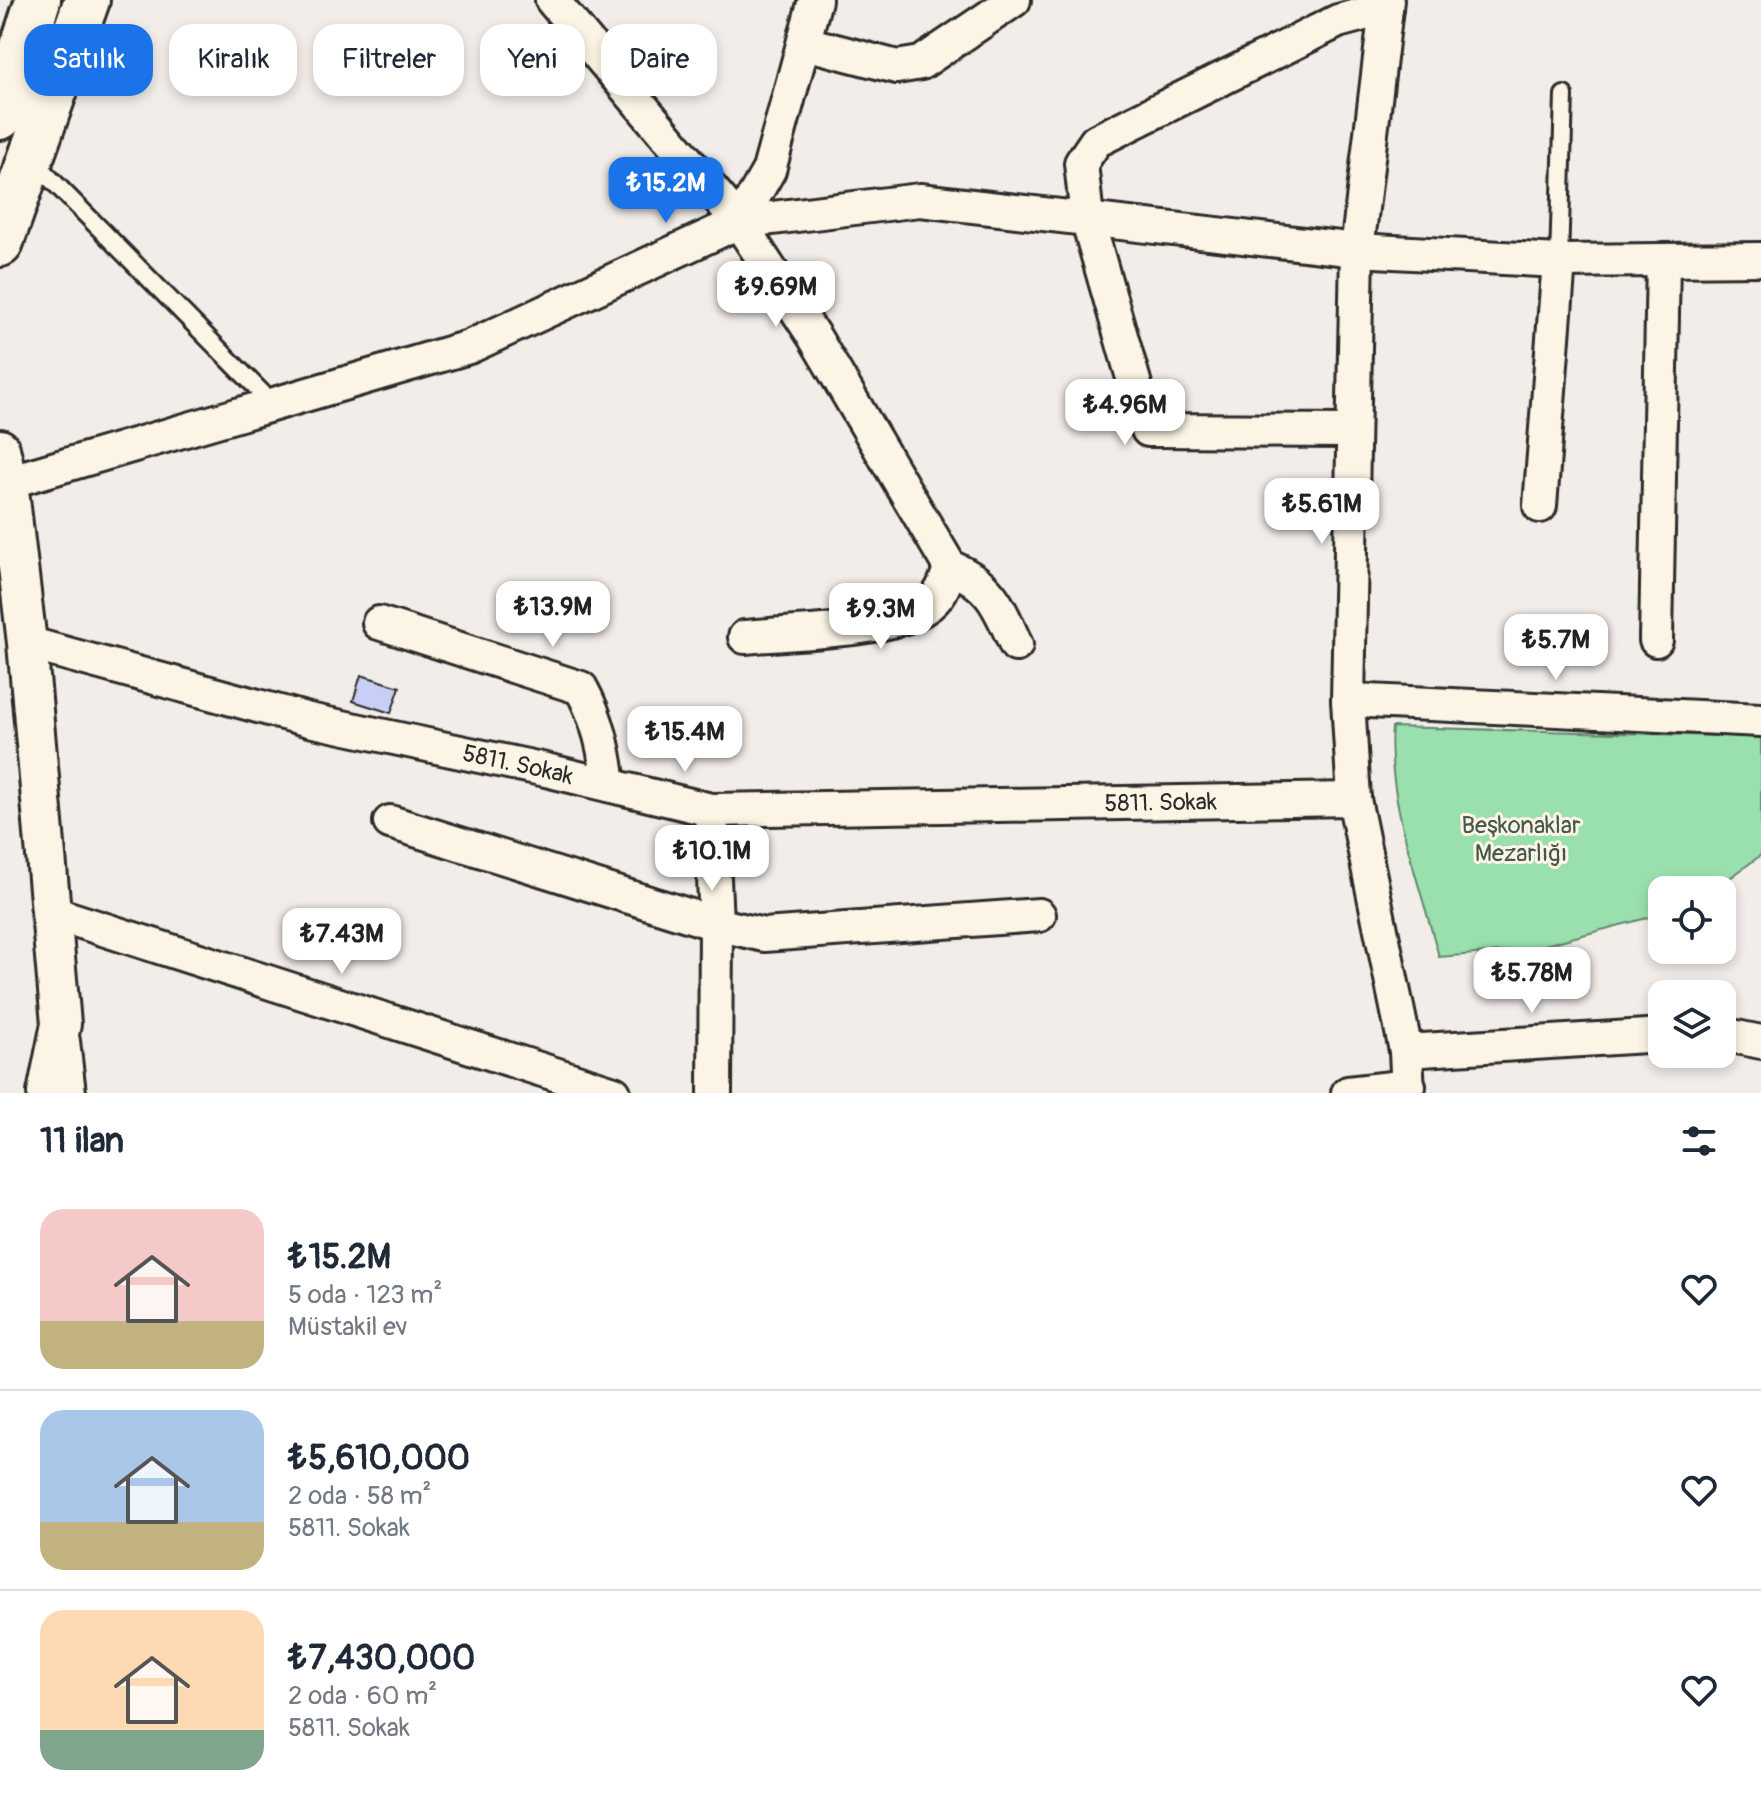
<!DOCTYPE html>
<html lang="tr">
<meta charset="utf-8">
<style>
:root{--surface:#fff;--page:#f6f6f7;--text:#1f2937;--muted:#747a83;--line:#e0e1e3;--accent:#1a73e8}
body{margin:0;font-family:Pangolin,sans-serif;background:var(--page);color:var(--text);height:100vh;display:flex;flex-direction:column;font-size:30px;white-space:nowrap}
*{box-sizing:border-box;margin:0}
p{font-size:26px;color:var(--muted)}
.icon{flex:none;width:44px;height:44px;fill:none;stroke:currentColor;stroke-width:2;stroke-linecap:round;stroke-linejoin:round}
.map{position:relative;height:1093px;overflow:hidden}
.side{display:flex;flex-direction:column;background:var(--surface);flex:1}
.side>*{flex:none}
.top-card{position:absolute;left:24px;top:24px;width:800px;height:72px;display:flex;gap:16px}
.controls{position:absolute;left:1648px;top:876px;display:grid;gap:16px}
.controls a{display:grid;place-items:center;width:88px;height:88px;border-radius:16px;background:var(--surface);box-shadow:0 4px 12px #0003;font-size:40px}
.price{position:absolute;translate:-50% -68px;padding:0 18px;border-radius:16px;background:#fff;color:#222;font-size:26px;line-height:52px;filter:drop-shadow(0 2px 4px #0008)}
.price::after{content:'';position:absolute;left:50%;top:48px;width:24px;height:18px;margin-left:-12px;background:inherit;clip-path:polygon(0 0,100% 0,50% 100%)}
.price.selected{background:var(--accent);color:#fff}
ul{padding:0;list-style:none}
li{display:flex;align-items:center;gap:24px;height:200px;padding:0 40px}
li+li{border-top:2px solid var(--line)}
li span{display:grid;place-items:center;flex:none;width:224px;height:160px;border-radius:24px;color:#555}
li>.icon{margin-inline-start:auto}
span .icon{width:96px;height:96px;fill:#fffc;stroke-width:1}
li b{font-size:34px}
h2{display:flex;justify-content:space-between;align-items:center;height:96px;padding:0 40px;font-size:34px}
.pill{padding:0 28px;border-radius:24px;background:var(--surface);box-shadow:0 4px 12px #0003;font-size:28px;line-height:72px}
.pill.selected{background:var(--accent);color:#fff}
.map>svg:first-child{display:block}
.green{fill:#99e0ae;stroke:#62866c;stroke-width:2}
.building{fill:#c8cff7;stroke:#2b2b2b;stroke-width:2}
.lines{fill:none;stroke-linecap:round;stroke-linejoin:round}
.service-casing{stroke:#2b2b2b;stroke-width:22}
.minor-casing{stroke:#2b2b2b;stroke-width:38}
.tertiary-casing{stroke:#2b2b2b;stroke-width:44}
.secondary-casing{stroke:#2b2b2b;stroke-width:50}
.service{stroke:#fcf5e5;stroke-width:16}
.minor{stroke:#fcf5e5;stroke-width:32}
.tertiary{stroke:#fcf5e5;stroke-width:38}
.secondary{stroke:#fcf5e5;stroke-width:44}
.labels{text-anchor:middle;stroke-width:6;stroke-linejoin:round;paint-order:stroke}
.street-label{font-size:24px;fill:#2b2b2b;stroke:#fcf5e5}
.park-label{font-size:24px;fill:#46584c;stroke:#fcf5e5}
</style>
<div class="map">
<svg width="1761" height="1093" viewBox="0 0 1761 1093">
<rect width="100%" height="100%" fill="#f2ede9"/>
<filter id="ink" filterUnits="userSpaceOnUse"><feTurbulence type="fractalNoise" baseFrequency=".0125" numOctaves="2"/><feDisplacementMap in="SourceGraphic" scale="16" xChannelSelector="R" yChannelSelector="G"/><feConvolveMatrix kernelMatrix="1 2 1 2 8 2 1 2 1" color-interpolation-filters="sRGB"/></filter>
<g filter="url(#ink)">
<path class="green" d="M 1392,727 L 1761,737 L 1761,855 L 1714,890 L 1662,890 L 1662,914 L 1526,950 L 1439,957 C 1421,887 1386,799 1392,727 Z"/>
<path class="building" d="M 361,675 L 400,687 L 391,713 L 353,701 Z"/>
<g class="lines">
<defs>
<g id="service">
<path d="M 34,162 L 272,403"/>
<path d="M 1559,261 L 1564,95"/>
</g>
<g id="minor">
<path d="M 552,0 L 739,222 L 815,338 L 950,567 C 991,584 999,606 1016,645"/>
<path d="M 1387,0 L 1357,250 L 1348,700 L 1354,799 L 1406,1051 L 1408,1093"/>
<path d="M 805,43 L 897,67 L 921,63 L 1014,0"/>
<path d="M 739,222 L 769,170 L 815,0"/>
<path d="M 1352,431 L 1148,430 L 1087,218 L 1081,163 L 1096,141 L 1338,21 L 1386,8"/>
<path d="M 8,482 L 469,347 L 739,222 L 920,200 L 1357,250 L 1559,261 L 1761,259"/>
<path d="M 1540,506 L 1559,261"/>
<path d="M 379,623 L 581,688 C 598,719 605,750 609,785"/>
<path d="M 745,637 C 790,632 890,632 924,608 C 940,598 945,585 950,567"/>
<path d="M 1656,640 L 1663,260"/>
<path id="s1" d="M 27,643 L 309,720 L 546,770 L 711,810 L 1354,799"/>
<path d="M 1348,700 L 1761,720"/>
<path d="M 711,810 L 716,924 L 715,1093"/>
<path d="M 390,822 L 716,924 L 764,935 L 1039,915"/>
<path d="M 53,913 L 614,1093"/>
<path d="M 1722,1034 L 1761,1042"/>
<path d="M 63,1041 L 69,1093"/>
<path d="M 1406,1051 L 1662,1035"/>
<path d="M 1348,1093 L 1409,1086"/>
</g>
<path id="tertiary" d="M 0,449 L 8,482 L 27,643 L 61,1024 L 47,1093"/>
<g id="secondary">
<path d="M 0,117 L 38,0"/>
<path d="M 0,244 L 87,0"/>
</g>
</defs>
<use href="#service" class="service-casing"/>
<use href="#minor" class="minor-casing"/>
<use href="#tertiary" class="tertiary-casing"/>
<use href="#secondary" class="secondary-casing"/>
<use href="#service" class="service"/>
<use href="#minor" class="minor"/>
<use href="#tertiary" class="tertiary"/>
<use href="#secondary" class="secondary"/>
</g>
</g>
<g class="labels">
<g class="street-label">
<text dy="8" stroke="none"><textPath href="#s1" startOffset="506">5811. Sokak</textPath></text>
<text dy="8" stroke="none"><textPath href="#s1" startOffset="1154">5811. Sokak</textPath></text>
</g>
<g class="park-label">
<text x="1521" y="833">Beşkonaklar<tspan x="1521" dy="28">Mezarlığı</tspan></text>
</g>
</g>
</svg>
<div class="controls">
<a><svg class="icon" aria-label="locate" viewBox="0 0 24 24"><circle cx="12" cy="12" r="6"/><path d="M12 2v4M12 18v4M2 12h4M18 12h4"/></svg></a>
<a><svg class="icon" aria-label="layers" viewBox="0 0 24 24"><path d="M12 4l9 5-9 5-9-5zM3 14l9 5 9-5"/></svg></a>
</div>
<b class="price selected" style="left:666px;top:225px">₺15.2M</b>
<b class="price" style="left:776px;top:329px">₺9.69M</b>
<b class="price" style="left:1125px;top:447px">₺4.96M</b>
<b class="price" style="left:1322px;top:546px">₺5.61M</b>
<b class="price" style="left:553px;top:649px">₺13.9M</b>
<b class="price" style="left:881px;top:651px">₺9.3M</b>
<b class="price" style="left:1556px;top:682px">₺5.7M</b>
<b class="price" style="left:685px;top:774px">₺15.4M</b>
<b class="price" style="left:712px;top:893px">₺10.1M</b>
<b class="price" style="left:342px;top:976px">₺7.43M</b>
<b class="price" style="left:1532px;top:1015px">₺5.78M</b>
<div class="top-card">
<a class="pill selected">Satılık</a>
<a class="pill">Kiralık</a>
<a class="pill">Filtreler</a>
<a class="pill">Yeni</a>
<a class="pill">Daire</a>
</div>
</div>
<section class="side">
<h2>11 ilan<svg class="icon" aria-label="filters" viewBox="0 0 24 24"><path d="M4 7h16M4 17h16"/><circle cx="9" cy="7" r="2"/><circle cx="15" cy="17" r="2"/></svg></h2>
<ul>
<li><span style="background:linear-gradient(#f6c9c9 70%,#c2b280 0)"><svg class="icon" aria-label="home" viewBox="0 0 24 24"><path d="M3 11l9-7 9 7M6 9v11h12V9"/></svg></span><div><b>₺15.2M</b><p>5 oda · 123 m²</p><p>Müstakil ev</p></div><svg class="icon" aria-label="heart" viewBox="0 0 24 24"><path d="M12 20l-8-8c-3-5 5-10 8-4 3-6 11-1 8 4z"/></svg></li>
<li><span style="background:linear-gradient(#a9c7e8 70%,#c2b280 0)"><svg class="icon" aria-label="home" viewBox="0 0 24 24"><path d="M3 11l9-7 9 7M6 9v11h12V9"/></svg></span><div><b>₺5,610,000</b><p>2 oda · 58 m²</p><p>5811. Sokak</p></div><svg class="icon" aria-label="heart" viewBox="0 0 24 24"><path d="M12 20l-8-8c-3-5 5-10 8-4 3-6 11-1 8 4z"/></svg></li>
<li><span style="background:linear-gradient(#ffd9b3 75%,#7fa58c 0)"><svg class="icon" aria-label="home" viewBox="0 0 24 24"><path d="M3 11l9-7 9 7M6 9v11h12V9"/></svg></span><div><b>₺7,430,000</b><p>2 oda · 60 m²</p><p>5811. Sokak</p></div><svg class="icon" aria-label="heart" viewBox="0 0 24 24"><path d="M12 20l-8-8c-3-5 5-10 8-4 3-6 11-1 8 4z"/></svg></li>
</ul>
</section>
